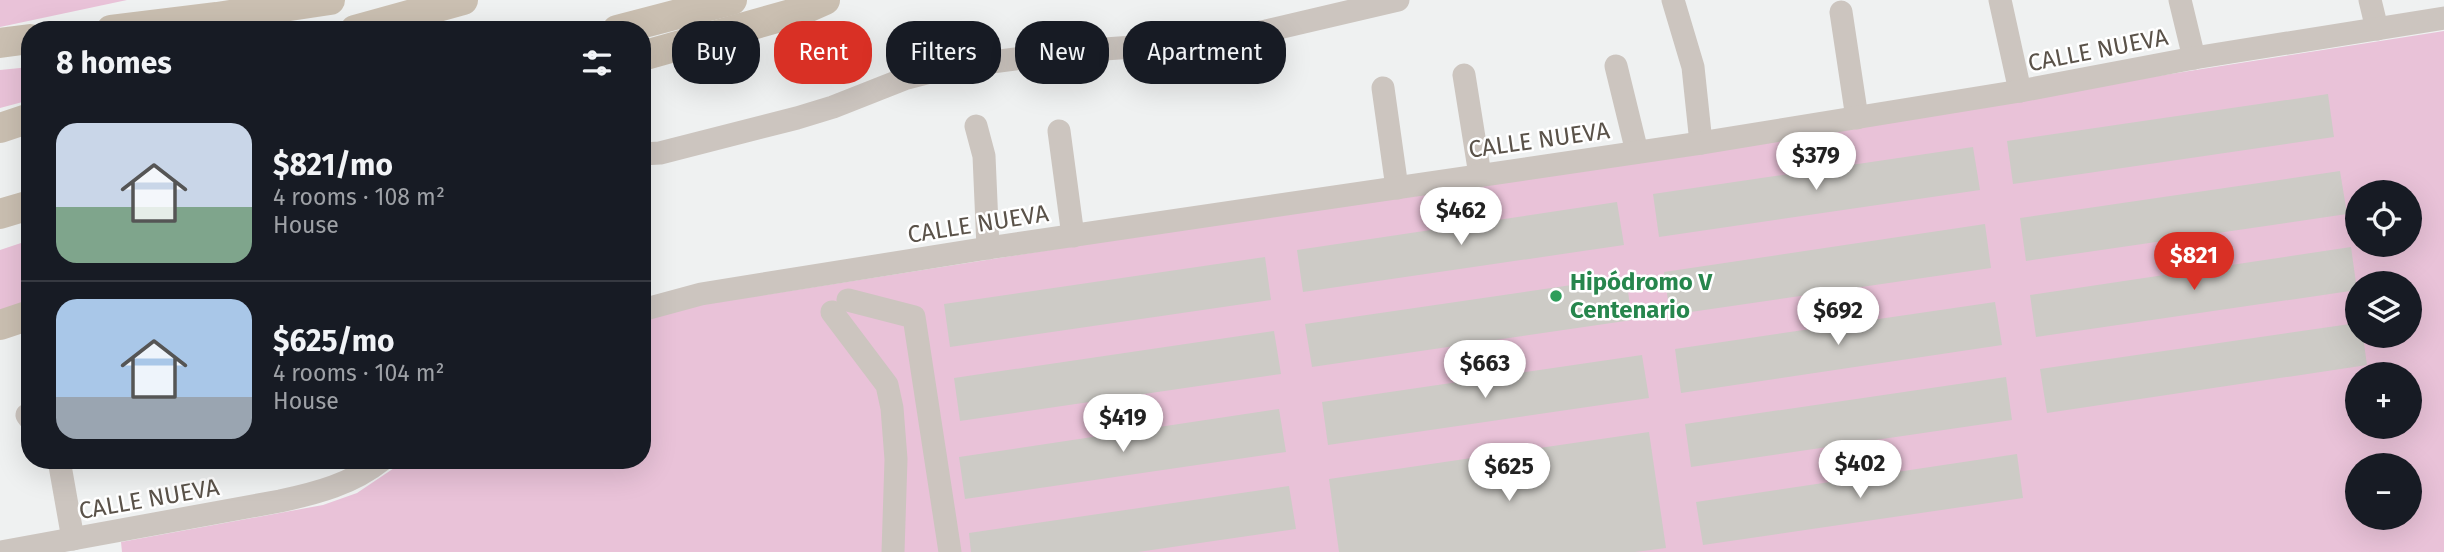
<!DOCTYPE html>
<meta charset="utf-8">
<style>
:root{--surface:#171b24;--page:#242831;--text:#f1f3f6;--muted:#9ea1a6;--line:#363941;--accent:#d93025}
body{margin:0;font-family:"Fira Sans",sans-serif;background:var(--page);color:var(--text);height:100vh;display:flex;flex-direction:column;font-size:26px;white-space:nowrap}
*{box-sizing:border-box;margin:0}
p{font-size:23px;color:var(--muted)}
.icon{flex:none;width:38px;height:38px;fill:none;stroke:currentColor;stroke-width:2;stroke-linecap:round;stroke-linejoin:round}
.map{position:relative;flex:1;overflow:hidden}
.sheet{position:absolute;left:21px;top:21px;width:630px;height:448px;display:flex;flex-direction:column;background:var(--surface);border-radius:28px;box-shadow:0 7px 28px #0002}
.sheet>*{flex:none}
.guide{position:absolute;left:672px;top:21px;width:665px;height:63px;display:flex;gap:14px}
.controls{position:absolute;left:2345px;top:180px;display:grid;gap:14px}
.controls a{display:grid;place-items:center;width:77px;height:77px;border-radius:50%;background:var(--surface);box-shadow:0 7px 28px #0002;font-size:35px}
.price{position:absolute;translate:-50% -60px;padding:0 16px;border-radius:24px;background:#fff;color:#222;font-size:23px;line-height:46px;filter:drop-shadow(0 2px 4px #0008)}
.price::after{content:'';position:absolute;left:50%;top:42px;width:21px;height:16px;margin-left:-10px;background:inherit;clip-path:polygon(0 0,100% 0,50% 100%)}
.price.current{background:var(--accent);color:#fff}
ul{padding:0;list-style:none}
li{display:flex;align-items:center;gap:21px;height:175px;padding:0 35px}
li+li{border-top:2px solid var(--line)}
li span{display:grid;place-items:center;flex:none;width:196px;height:140px;border-radius:21px;color:#555}
li>.icon{margin-inline-start:auto}
span .icon{width:84px;height:84px;fill:#fffc;stroke-width:1}
li b{font-size:30px}
h2{display:flex;justify-content:space-between;align-items:center;height:84px;padding:0 35px;font-size:30px}
.pill{padding:0 24px;border-radius:28px;background:var(--surface);box-shadow:0 7px 28px #0002;font-size:24px;line-height:63px}
.pill.current{background:var(--accent);color:#fff}
.map>svg:first-child{display:block}
.green{fill:#e9c2d8;fill-rule:evenodd}
.building{fill:#cdcbc6}
.lines{fill:none;stroke-linecap:round;stroke-linejoin:round}
.minor{stroke:#ccc5bf;stroke-width:23}
.major{stroke:#cabfb1;stroke-width:30}
.leisure-dot{fill:#2e9e5b;stroke:#fff;stroke-width:2.5}
.labels{text-anchor:middle;stroke-width:5;stroke-linejoin:round;paint-order:stroke}
.street-label{font-size:24px;fill:#5a5249;stroke:#fff}
.leisure-label{font-size:24px;font-weight:bold;fill:#27864d;stroke:#fff;text-anchor:start}
</style>
<div class="map">
<svg width="2444" height="552" viewBox="0 0 2444 552">
<rect width="100%" height="100%" fill="#eff1f1"/>
<g class="green">
<path d="M 0,0 L 127,0 L 0,27 Z"/>
<path d="M 2444,31 L 2444,552 L 122,552 L 121,542 L 323,505 L 357,493 L 406,460 L 642,460 L 642,322 L 674,309 ZM 2357,192 L 2410,192 L 2410,245 L 2357,245 ZM 2357,284 L 2410,284 L 2410,336 L 2357,336 ZM 2357,374 L 2410,374 L 2410,427 L 2357,427 ZM 2357,466 L 2410,466 L 2410,518 L 2357,518 Z"/>
<path d="M 30,67 L 30,100 L 0,108 L 0,70 Z"/>
<path d="M 30,240 L 30,300 L 0,310 L 0,250 Z"/>
</g>
<g class="building">
<path d="M 2328,94 L 2334,137 L 2013,184 L 2007,141 Z"/>
<path d="M 1973,147 L 1980,190 L 1659,237 L 1653,194 Z"/>
<path d="M 2340,171 L 2347,214 L 2026,261 L 2020,218 Z"/>
<path d="M 1617,202 L 1624,245 L 1303,292 L 1297,250 Z"/>
<path d="M 1985,224 L 1991,268 L 1670,315 L 1664,272 Z"/>
<path d="M 2351,247 L 2357,290 L 2036,337 L 2030,295 Z"/>
<path d="M 1265,257 L 1271,300 L 950,347 L 944,304 Z"/>
<path d="M 1626,277 L 1632,320 L 1312,367 L 1305,324 Z"/>
<path d="M 1995,302 L 2002,345 L 1681,393 L 1675,349 Z"/>
<path d="M 2357,323 L 2357,336 L 2363,336 L 2367,365 L 2047,413 L 2040,369 Z"/>
<path d="M 1274,331 L 1281,374 L 960,421 L 954,378 Z"/>
<path d="M 1642,355 L 1649,398 L 1328,445 L 1322,402 Z"/>
<path d="M 2006,377 L 2012,420 L 1691,467 L 1685,424 Z"/>
<path d="M 1279,409 L 1286,452 L 965,499 L 959,457 Z"/>
<path d="M 1649,432 L 1666,548 L 1635,552 L 1339,552 L 1329,479 Z"/>
<path d="M 2017,454 L 2023,498 L 1703,545 L 1696,502 Z"/>
<path d="M 1289,486 L 1296,529 L 1138,552 L 971,552 L 969,533 Z"/>
</g>
<g class="lines">
<g class="minor">
<path d="M 1673,0 L 1693,67 L 1701,143"/>
<path d="M 2000,0 L 2020,91"/>
<path d="M 2180,0 L 2194,58"/>
<path d="M 2370,0 L 2377,29"/>
<path d="M 1841,12 L 1857,118"/>
<path d="M 1616,66 L 1637,152"/>
<path d="M 1464,75 L 1480,175"/>
<path d="M 1383,88 L 1397,188"/>
<path d="M 976,126 L 984,156 L 988,248"/>
<path d="M 1059,131 L 1073,236"/>
<path d="M 642,154 L 660,153 L 797,118 L 833,107 L 904,79 L 946,68 L 1076,51 L 1205,42 L 1266,31 L 1398,0"/>
<path d="M 848,300 L 914,317 L 950,552"/>
<path d="M 642,310 L 701,294 L 988,248 L 1701,143 L 2020,91 L 2194,58 L 2444,18"/>
<path d="M 832,312 L 887,385 L 892,408 L 896,459 L 893,552"/>
<path d="M 27,415 L 30,419"/>
<path d="M 59,460 L 73,539"/>
<path d="M 1,552 L 280,501 C 317,493 352,484 382,460"/>
</g>
<g class="major">
<path d="M 111,30 L 217,17 L 330,0"/>
<path d="M 355,30 L 463,0"/>
<path d="M 617,30 L 732,0"/>
<path d="M 0,43 L 30,39"/>
<path d="M 642,56 L 798,12 L 825,0"/>
<path d="M 0,128 L 30,118"/>
<path d="M 0,214 L 30,205"/>
<path d="M 0,325 L 30,315"/>
</g>
</g>
<circle class="leisure-dot" cx="1556" cy="296" r="7"/>
<g class="labels">
<g class="street-label">
<text transform="translate(2098 50) rotate(-11)" y="8">CALLE NUEVA</text>
<text transform="translate(1539 140) rotate(-8)" y="8">CALLE NUEVA</text>
<text transform="translate(978 224) rotate(-9)" y="8">CALLE NUEVA</text>
<text transform="translate(149 499) rotate(-10)" y="8">CALLE NUEVA</text>
</g>
<g class="leisure-label">
<text x="1570" y="290">Hipódromo V<tspan x="1570" dy="28">Centenario</tspan></text>
</g>
</g>
</svg>
<div class="controls">
<a><svg class="icon" aria-label="locate" viewBox="0 0 24 24"><circle cx="12" cy="12" r="6"/><path d="M12 2v4M12 18v4M2 12h4M18 12h4"/></svg></a>
<a><svg class="icon" aria-label="layers" viewBox="0 0 24 24"><path d="M12 4l9 5-9 5-9-5zM3 14l9 5 9-5"/></svg></a>
<a>+</a>
<a>−</a>
</div>
<b class="price" style="left:1816px;top:192px">$379</b>
<b class="price" style="left:1461px;top:247px">$462</b>
<b class="price current" style="left:2194px;top:292px">$821</b>
<b class="price" style="left:1838px;top:347px">$692</b>
<b class="price" style="left:1485px;top:400px">$663</b>
<b class="price" style="left:1123px;top:454px">$419</b>
<b class="price" style="left:1860px;top:500px">$402</b>
<b class="price" style="left:1509px;top:503px">$625</b>
<div class="guide">
<a class="pill">Buy</a>
<a class="pill current">Rent</a>
<a class="pill">Filters</a>
<a class="pill">New</a>
<a class="pill">Apartment</a>
</div>
<section class="sheet">
<h2>8 homes<svg class="icon" aria-label="filters" viewBox="0 0 24 24"><path d="M4 7h16M4 17h16"/><circle cx="9" cy="7" r="2"/><circle cx="15" cy="17" r="2"/></svg></h2>
<ul>
<li><span style="background:linear-gradient(#c9d6e8 60%,#7fa58c 0)"><svg class="icon" aria-label="home" viewBox="0 0 24 24"><path d="M3 11l9-7 9 7M6 9v11h12V9"/></svg></span><div><b>$821/mo</b><p>4 rooms · 108 m²</p><p>House</p></div></li>
<li><span style="background:linear-gradient(#a9c7e8 70%,#9aa5b1 0)"><svg class="icon" aria-label="home" viewBox="0 0 24 24"><path d="M3 11l9-7 9 7M6 9v11h12V9"/></svg></span><div><b>$625/mo</b><p>4 rooms · 104 m²</p><p>House</p></div></li>
</ul>
</section>
</div>
